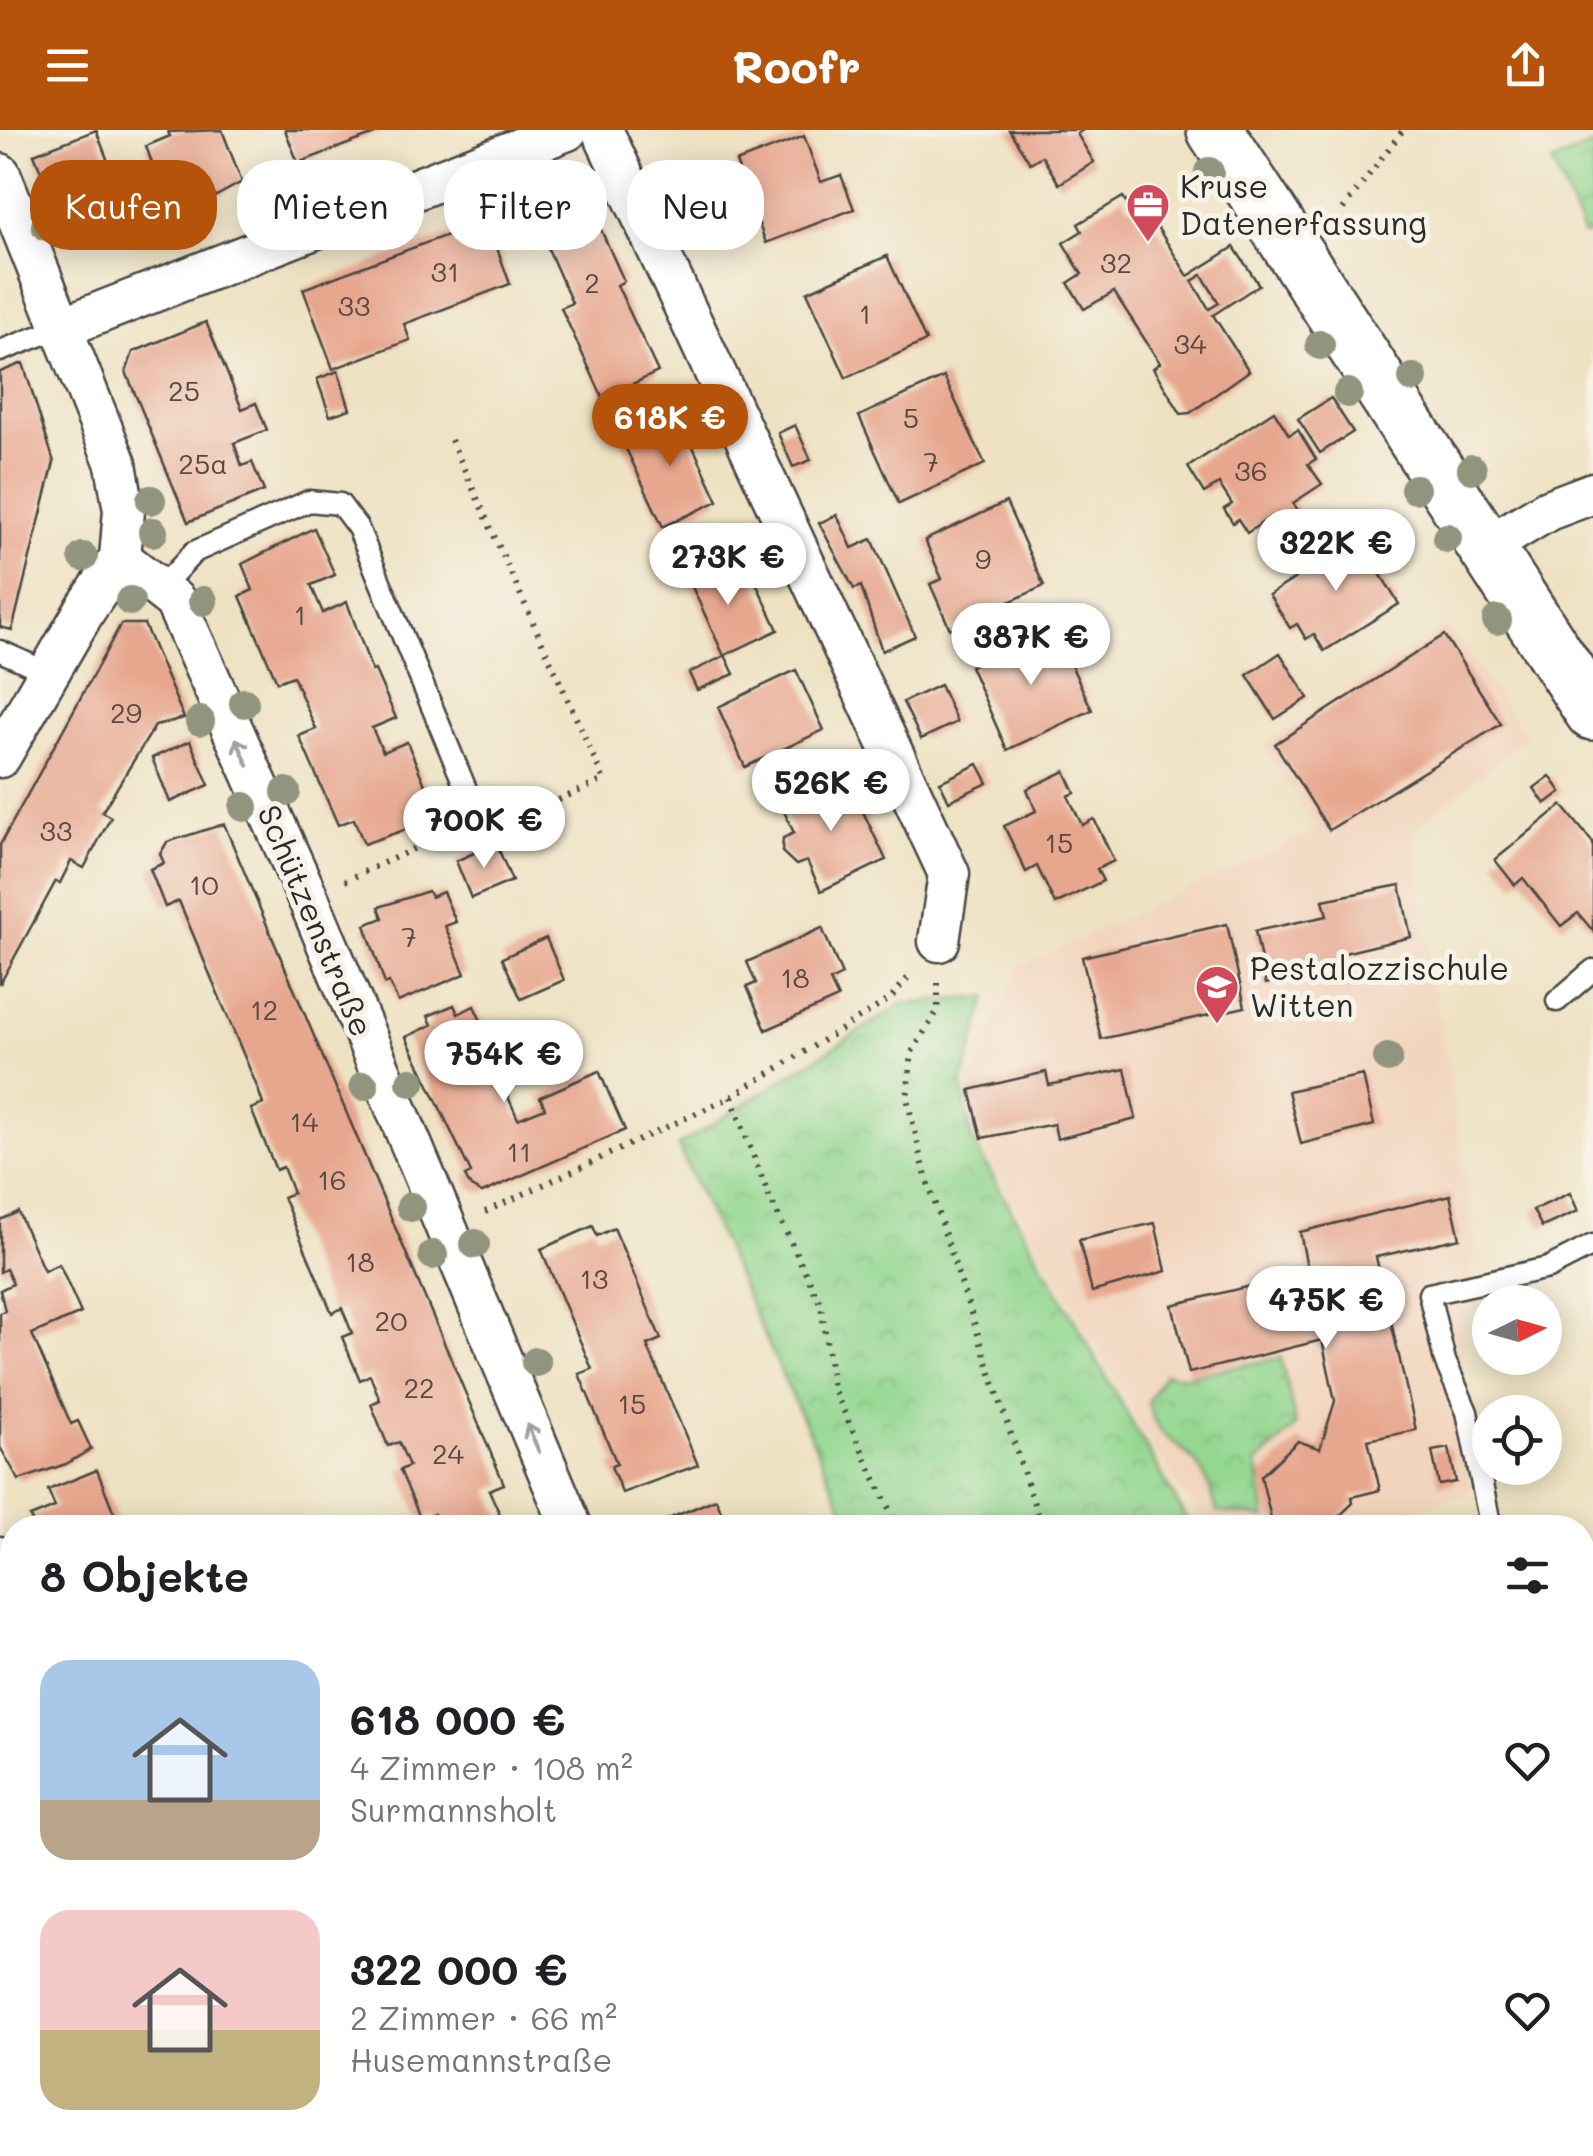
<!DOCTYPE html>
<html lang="de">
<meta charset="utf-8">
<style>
:root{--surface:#fff;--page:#f6f6f6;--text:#202124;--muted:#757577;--accent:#b45309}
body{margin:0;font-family:Mali,sans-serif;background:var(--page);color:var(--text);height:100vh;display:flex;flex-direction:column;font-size:38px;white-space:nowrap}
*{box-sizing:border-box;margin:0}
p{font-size:32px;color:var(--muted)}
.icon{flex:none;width:55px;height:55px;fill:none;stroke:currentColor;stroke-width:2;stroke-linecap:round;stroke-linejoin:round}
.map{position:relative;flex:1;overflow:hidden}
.details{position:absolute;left:0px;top:1385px;width:1595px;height:642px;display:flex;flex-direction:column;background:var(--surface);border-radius:40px 40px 0 0;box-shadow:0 5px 25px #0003}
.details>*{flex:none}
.top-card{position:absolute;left:30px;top:30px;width:1000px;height:90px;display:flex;gap:20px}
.needle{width:65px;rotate:85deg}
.controls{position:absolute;left:1472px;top:1155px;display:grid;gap:20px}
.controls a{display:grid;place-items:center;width:90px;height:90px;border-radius:50%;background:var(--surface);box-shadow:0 5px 25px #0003;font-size:50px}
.price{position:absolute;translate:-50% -85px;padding:0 22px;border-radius:35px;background:#fff;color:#222;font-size:32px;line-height:65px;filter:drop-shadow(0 2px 5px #0008)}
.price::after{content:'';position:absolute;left:50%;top:60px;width:30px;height:22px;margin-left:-15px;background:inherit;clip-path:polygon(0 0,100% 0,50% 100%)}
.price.on{background:var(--accent);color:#fff}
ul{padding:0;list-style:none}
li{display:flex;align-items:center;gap:30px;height:250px;padding:0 40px}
li span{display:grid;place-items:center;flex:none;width:280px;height:200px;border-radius:30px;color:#555}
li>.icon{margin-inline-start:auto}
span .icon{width:120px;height:120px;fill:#fffc;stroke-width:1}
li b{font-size:42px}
h2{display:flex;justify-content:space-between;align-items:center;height:120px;padding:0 40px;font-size:42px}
.pill{padding:0 35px;border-radius:40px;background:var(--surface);box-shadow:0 5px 25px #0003;font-size:35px;line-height:90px}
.pill.on{background:var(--accent);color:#fff}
header{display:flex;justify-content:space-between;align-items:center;height:130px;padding:0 40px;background:var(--accent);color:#fff;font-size:45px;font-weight:800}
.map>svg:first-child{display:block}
.built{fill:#f2d5bd}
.park{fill:url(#park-crowns);stroke:#5f815e;stroke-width:2.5}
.building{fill:#e7a78f;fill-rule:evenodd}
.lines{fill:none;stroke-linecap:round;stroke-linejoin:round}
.lane-casing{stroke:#484642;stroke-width:25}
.street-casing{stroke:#484642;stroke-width:45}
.secondary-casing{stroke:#484642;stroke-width:60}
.path{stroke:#484642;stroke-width:6;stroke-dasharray:2.5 8;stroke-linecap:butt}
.lane{stroke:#fff;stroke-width:20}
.street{stroke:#fff;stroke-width:40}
.secondary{stroke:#fff;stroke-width:55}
.tree{fill:#91957d}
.oneway{stroke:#a0a0a0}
.labels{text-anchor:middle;stroke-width:10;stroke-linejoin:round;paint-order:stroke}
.number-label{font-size:28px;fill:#5a4a44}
.poi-label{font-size:32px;fill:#2b2b2b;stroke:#f7f3e8;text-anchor:start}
.street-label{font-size:32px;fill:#2b2b2b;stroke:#f7f3e8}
</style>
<header><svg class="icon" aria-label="menu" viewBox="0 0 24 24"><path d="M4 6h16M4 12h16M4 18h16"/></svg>Roofr<svg class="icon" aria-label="share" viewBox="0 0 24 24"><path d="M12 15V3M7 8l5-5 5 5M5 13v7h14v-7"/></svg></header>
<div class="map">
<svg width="1593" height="2026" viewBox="0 0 1593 2026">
<defs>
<pattern id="park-crowns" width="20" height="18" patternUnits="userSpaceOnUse" patternTransform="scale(2.5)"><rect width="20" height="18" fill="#93d790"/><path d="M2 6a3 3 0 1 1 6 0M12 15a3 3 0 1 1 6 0" fill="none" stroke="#7fb97c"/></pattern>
</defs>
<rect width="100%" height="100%" fill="#f7f3e8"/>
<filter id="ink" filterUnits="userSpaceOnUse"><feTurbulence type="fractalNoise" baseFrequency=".01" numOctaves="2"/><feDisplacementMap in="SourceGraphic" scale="20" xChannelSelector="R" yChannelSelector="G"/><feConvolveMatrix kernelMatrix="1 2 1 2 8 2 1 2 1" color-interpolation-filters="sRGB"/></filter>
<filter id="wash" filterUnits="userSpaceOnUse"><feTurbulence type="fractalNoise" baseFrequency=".0048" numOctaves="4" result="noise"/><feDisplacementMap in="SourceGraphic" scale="40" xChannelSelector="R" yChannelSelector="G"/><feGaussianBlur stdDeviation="2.25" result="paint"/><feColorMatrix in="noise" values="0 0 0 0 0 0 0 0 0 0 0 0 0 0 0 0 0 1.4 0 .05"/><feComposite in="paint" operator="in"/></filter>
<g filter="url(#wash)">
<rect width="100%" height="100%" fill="#eee2c3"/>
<path class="built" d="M 1448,495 L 1527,606 L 1414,699 L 1426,806 L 1475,1109 L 1456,1290 L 1470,1364 L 1352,1397 L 1205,1397 L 1152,1316 L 977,1006 L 967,954 L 1019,837 L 1315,701 L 1264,615 Z"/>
<g class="park">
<path d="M 1593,15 L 1593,102 L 1584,105 L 1552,33 Z"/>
<path d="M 987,867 L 962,955 L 972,1010 L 1191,1397 L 852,1397 L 678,1016 L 902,874 Z"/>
<path d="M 1281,1228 L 1296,1296 L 1257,1333 L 1266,1388 L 1217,1382 C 1213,1365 1207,1346 1195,1332 C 1173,1306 1157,1311 1148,1272 L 1164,1244 L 1186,1246 Z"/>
<path d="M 1333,2015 L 1470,2015 L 1474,2026 L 1338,2026 Z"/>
</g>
<g id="blocks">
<g class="building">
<path d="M 96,0 L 112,42 L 122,39 L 129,56 L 148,49 L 145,43 L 154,39 L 146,16 L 170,6 L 168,2 L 222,0 L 242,52 L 196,77 L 193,72 L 170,80 L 162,60 L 126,74 L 129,81 L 67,106 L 34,24 Z"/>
<path d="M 285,0 L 385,0 L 298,33 Z"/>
<path d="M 1009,0 L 1083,0 L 1077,4 L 1094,32 L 1059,54 L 1042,26 L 1030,33 Z"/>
<path d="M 804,6 L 821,52 L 841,45 L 854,79 L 766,113 L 736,32 Z"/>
<path d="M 1123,67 L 1129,77 L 1141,70 L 1157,78 L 1157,97 L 1188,146 L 1234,117 L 1259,155 L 1213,185 L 1249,241 L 1190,283 L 1181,284 L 1153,238 L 1160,233 L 1114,162 L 1084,179 L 1068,153 L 1082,144 L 1063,113 L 1082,101 L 1078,94 ZM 1202,145 L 1219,173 L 1209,179 L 1192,151 Z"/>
<path d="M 593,82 L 624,151 L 617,155 L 658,242 L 603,268 L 561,178 L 572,173 L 542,105 Z"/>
<path d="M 487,90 L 510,154 L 404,194 L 410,210 L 333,239 L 303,159 Z"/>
<path d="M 887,126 L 926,211 L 846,248 L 807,162 Z"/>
<path d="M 206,192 L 242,279 L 256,273 L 267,300 L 234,313 L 242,336 L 252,332 L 264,361 L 188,392 L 126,242 L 133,222 Z"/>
<path d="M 23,233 L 54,332 L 12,500 L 0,497 L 0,242 Z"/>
<path d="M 338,241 L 350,279 L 330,286 L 317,249 Z"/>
<path d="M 944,247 L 985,334 L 899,374 L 859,286 Z"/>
<path d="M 1331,268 L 1353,302 L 1320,323 L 1298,289 Z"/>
<path d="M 1274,281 L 1289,305 L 1298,300 L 1316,329 L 1308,334 L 1322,354 L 1293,373 L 1299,382 L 1275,397 L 1269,388 L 1247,403 L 1238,389 L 1233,393 L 1224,379 L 1232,374 L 1219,354 L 1204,363 L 1188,337 Z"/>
<path d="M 677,282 L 718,371 L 663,397 L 621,308 Z"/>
<path d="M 795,295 L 811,330 L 793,337 L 778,303 Z"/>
<path d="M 1006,372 L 1044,456 L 950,499 L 930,454 L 942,449 L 925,410 Z"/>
<path d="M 837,385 L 852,418 L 872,409 L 915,506 L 882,521 L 861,456 L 854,459 L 819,393 Z"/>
<path d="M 314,398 L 335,445 L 311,455 L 323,483 L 347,472 L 372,541 L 375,540 L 396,588 L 372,598 L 383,622 L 407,612 L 439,688 L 364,714 L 354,689 L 338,695 L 299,606 L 316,599 L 293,546 L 277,552 L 240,466 L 253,460 L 242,434 Z"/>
<path d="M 1344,401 L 1351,412 L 1358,408 L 1399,474 L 1324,521 L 1314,504 L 1306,509 L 1297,494 L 1290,498 L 1269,465 L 1325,429 L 1318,418 Z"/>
<path d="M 737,412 L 778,500 L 725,525 L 734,544 L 697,560 L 689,543 L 724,526 L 683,437 Z"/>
<path d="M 121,494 L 144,494 L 184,588 L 155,596 L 102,682 L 111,687 L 84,738 L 71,731 L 60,753 L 56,751 L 0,854 L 0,715 Z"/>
<path d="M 1053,496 L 1092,580 L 1007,620 L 970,536 Z"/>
<path d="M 1444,505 L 1501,594 L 1329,700 L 1275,614 Z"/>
<path d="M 1280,523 L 1308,568 L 1275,589 L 1247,545 Z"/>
<path d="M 796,540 L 824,600 L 745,637 L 718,577 Z"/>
<path d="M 940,555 L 957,592 L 921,609 L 903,572 Z"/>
<path d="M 190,611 L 209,655 L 170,672 L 152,628 Z"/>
<path d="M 978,634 L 988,653 L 949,671 L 940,652 Z"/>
<path d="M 1065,641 L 1075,663 L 1068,666 L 1082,695 L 1094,689 L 1114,731 L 1097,739 L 1103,751 L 1055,774 L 1037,736 L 1026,742 L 1004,696 L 1036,681 L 1027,659 Z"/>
<path d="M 846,646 L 886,730 L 821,761 L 807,731 L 796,735 L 782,722 L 783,708 L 794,703 L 782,677 L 808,664 L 804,657 L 821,649 L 824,657 Z"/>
<path d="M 1550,646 L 1561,662 L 1545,674 L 1534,658 Z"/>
<path d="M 1562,675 L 1593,713 L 1593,801 L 1578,783 L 1561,796 L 1523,748 L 1515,755 L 1495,730 Z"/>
<path d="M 224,694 L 504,1354 L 489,1360 L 506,1398 L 440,1398 L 434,1384 L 421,1390 L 400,1340 L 409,1336 L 399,1312 L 388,1316 L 371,1274 L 380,1270 L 370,1245 L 360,1250 L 342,1207 L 352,1203 L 342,1178 L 332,1183 L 283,1067 L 293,1063 L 283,1037 L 276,1040 L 251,979 L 263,974 L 258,959 L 179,771 L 165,777 L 150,739 L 164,733 L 160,724 L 167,712 Z"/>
<path d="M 496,713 L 512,751 L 471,768 L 456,731 Z"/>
<path d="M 1400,755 L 1411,807 L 1340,824 L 1342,835 L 1266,854 L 1255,801 L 1327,786 L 1323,770 Z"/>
<path d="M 428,761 L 431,767 L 443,762 L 456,792 L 445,796 L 465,844 L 398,872 L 389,852 L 385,854 L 365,795 L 383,788 L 379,777 Z"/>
<path d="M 1227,794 L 1245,877 L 1101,909 L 1082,827 Z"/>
<path d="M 822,798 L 842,845 L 830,851 L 838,868 L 766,900 L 747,857 L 756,853 L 747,832 Z"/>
<path d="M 546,808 L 564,850 L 521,869 L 502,828 Z"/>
<path d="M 454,875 L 458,884 L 474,876 L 489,908 L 483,911 L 518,989 L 545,978 L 540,967 L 599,941 L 625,1000 L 482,1063 L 471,1057 L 465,1046 L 471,1043 L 406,907 L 432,895 L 428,886 Z"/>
<path d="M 1125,939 L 1136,989 L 1057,1009 L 1054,994 L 982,1008 L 970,960 L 1046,942 L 1049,955 Z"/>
<path d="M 1363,945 L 1374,995 L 1301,1014 L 1288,961 Z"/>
<path d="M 1570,1063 L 1578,1081 L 1542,1097 L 1533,1080 Z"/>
<path d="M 1450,1065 L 1460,1108 L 1376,1127 L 1416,1300 L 1368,1310 L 1380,1360 L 1352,1367 L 1353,1373 L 1327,1398 L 1297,1398 L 1271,1388 L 1261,1346 L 1298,1311 L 1320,1319 L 1335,1271 L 1322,1210 L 1189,1243 L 1172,1175 L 1308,1142 L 1300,1102 Z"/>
<path d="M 18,1082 L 44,1141 L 59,1134 L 81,1183 L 32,1204 L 71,1294 L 78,1291 L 91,1319 L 66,1334 L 19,1350 L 0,1317 L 0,1183 L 5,1181 L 0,1160 L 13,1154 L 6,1139 L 0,1142 L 0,1090 Z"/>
<path d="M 1155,1093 L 1166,1141 L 1092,1162 L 1079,1110 Z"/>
<path d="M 593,1096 L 597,1106 L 614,1098 L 661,1209 L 647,1215 L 698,1335 L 622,1363 L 611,1336 L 617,1334 L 579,1244 L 592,1239 L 541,1119 Z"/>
<path d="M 1449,1318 L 1456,1352 L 1439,1355 L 1432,1321 Z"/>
<path d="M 97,1340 L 120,1398 L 35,1398 L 30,1387 L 55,1377 L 48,1360 Z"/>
<path d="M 716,1369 L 728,1397 L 649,1397 Z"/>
<path d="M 1593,1557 L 1593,1603 L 1592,1603 L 1582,1559 Z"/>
<path d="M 12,1667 L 12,1725 L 3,1729 L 0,1672 Z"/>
<path d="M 1582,1694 L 1593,1725 L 1593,1763 L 1582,1766 Z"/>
<path d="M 46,2015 L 78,2015 L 83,2026 L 41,2026 L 38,2018 Z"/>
<path d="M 138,2015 L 210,2015 L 214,2026 L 143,2026 Z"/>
<path d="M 467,2015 L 632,2015 L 606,2026 L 441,2026 Z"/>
<path d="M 1150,2015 L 1187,2015 L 1192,2026 L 1125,2026 Z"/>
</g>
</g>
</g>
<g filter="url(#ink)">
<use href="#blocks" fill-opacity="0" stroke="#484642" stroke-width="2.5"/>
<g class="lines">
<defs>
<g id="lane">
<path d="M 0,221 L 63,197"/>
<path d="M 161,458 L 194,422 L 309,371 L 340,374 L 358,398 L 468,664"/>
<path d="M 0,521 L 49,543"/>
<path d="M 1557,871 L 1593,840"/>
<path d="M 1491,1398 L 1467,1282 L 1445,1231 L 1429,1164 L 1548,1138 L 1593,1115"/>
<path d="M 0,1653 L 12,1648"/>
</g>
<g id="street">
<path d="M 602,0 L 949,744 L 939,811"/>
<path d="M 0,44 L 116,334 L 124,380 L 120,428 L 85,480 L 0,627"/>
<path d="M 63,197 L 567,0"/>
<path d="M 1483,419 L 1548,380 L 1593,363"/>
<path d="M 120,428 L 175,471 L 308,768 L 572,1398"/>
<path d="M 0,1427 L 12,1456"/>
<path d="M 1044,2015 L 1049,2026"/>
<path d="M 275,2026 L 302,2015"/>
</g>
<path id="secondary" d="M 1215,0 L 1593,582"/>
</defs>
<use href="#lane" class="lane-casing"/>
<use href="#street" class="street-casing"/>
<use href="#secondary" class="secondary-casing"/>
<g class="path">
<path d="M 1343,79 L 1403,0"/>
<path d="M 451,310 L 604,650 L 491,700 L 475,695"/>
<path d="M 345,751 L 460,697"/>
<path d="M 938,853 L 938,880 L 912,922 L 907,968 L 926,1047 L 1042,1398"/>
<path d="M 731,967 L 768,1064 L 821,1175 L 833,1258 L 898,1398"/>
<path d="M 485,1082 L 731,967 L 890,869 L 912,843"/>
<path d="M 1593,1613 L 1593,1625"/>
<path d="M 1386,2015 L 1389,2026"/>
</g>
<use href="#lane" class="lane"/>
<use href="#street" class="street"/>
<use href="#secondary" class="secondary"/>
</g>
<g class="tree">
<circle cx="1209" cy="42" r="15"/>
<circle cx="46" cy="96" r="15"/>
<circle cx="1320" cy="215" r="15"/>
<circle cx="1413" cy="248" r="15"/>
<circle cx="1348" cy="263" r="15"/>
<circle cx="1472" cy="339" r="15"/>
<circle cx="1415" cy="359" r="15"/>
<circle cx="151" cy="370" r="15"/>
<circle cx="153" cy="402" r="15"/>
<circle cx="1447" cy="408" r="15"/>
<circle cx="83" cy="427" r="15"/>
<circle cx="130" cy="471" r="15"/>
<circle cx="203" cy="471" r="15"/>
<circle cx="1497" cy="490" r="15"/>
<circle cx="244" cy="573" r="15"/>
<circle cx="200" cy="591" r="15"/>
<circle cx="286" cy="662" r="15"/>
<circle cx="244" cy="677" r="15"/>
<circle cx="1388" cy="928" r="15"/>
<circle cx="411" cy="952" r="15"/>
<circle cx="364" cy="956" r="15"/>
<circle cx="411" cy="1077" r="15"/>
<circle cx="475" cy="1114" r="15"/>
<circle cx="433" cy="1125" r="15"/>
<circle cx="536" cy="1232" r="15"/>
</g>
<defs><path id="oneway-shaft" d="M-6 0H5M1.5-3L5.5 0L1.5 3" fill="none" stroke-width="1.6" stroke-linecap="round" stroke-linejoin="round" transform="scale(2.5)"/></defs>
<g class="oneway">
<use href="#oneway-shaft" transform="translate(242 622) rotate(-114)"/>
<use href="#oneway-shaft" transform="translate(533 1308) rotate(-113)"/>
</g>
</g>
<defs>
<symbol id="office-pin" viewBox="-11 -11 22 30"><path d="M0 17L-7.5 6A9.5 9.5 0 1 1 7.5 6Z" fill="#d1495b" stroke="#f7f3e8"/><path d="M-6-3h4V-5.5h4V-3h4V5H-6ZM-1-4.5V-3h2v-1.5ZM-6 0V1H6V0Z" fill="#fff"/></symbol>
<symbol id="school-pin" viewBox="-11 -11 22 30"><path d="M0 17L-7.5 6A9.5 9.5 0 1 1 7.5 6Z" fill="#d1495b" stroke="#f7f3e8"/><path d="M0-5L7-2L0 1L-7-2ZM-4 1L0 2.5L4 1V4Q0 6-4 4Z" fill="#fff"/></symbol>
</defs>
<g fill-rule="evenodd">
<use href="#office-pin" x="1123" y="50" width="50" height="68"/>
<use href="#school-pin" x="1192" y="832" width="50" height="68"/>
</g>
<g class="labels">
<g class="number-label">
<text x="1116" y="143">32</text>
<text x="445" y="152">31</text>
<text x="592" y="163">2</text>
<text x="354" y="186">33</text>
<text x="865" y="194">1</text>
<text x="1190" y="224">34</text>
<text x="184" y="271">25</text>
<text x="911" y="298">5</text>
<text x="931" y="342">7</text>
<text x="203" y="344">25a</text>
<text x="1251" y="351">36</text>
<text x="983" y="439">9</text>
<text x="300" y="495">1</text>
<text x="126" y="593">29</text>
<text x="56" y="711">33</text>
<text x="1059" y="723">15</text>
<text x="204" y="765">10</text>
<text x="409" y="817">7</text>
<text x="795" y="858">18</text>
<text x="264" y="890">12</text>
<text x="304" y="1002">14</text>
<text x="519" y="1032">11</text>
<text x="332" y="1060">16</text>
<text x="360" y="1142">18</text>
<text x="594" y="1159">13</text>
<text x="391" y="1201">20</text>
<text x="419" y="1268">22</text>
<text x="632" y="1284">15</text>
<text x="448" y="1334">24</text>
</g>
<g class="poi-label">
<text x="1180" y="68">Kruse<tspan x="1180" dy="37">Datenerfassung</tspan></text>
<text x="1250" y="850">Pestalozzischule<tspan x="1250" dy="37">Witten</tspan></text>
</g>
<g class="street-label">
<text transform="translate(315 791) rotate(67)" y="11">Schützenstraße</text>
</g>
</g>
</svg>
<div class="controls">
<a><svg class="needle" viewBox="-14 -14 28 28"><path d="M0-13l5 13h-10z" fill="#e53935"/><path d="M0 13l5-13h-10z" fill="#757577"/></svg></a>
<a><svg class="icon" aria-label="locate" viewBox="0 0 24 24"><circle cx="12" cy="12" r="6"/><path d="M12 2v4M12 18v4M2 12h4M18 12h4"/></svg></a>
</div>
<b class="price on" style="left:670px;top:339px">618K €</b>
<b class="price" style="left:1336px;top:464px">322K €</b>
<b class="price" style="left:728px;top:478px">273K €</b>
<b class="price" style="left:1031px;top:558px">387K €</b>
<b class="price" style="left:831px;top:704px">526K €</b>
<b class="price" style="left:484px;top:741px">700K €</b>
<b class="price" style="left:504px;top:975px">754K €</b>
<b class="price" style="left:1326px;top:1221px">475K €</b>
<div class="top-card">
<a class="pill on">Kaufen</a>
<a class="pill">Mieten</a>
<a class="pill">Filter</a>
<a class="pill">Neu</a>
</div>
<section class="details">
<h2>8 Objekte<svg class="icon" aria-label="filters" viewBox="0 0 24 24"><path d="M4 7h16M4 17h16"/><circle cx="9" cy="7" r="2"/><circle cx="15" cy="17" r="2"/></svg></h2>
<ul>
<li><span style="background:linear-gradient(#a9c7e8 70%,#b9a48a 0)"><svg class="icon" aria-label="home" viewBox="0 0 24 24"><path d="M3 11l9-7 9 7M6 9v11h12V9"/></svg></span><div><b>618 000 €</b><p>4 Zimmer · 108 m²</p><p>Surmannsholt</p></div><svg class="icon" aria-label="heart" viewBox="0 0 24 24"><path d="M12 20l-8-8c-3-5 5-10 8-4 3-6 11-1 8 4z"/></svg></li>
<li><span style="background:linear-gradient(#f6c9c9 60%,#c2b280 0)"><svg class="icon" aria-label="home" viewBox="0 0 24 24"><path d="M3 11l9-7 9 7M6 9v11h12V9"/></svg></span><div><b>322 000 €</b><p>2 Zimmer · 66 m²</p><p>Husemannstraße</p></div><svg class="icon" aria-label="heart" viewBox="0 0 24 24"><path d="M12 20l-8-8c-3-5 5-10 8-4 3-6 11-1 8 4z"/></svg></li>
</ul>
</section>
</div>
